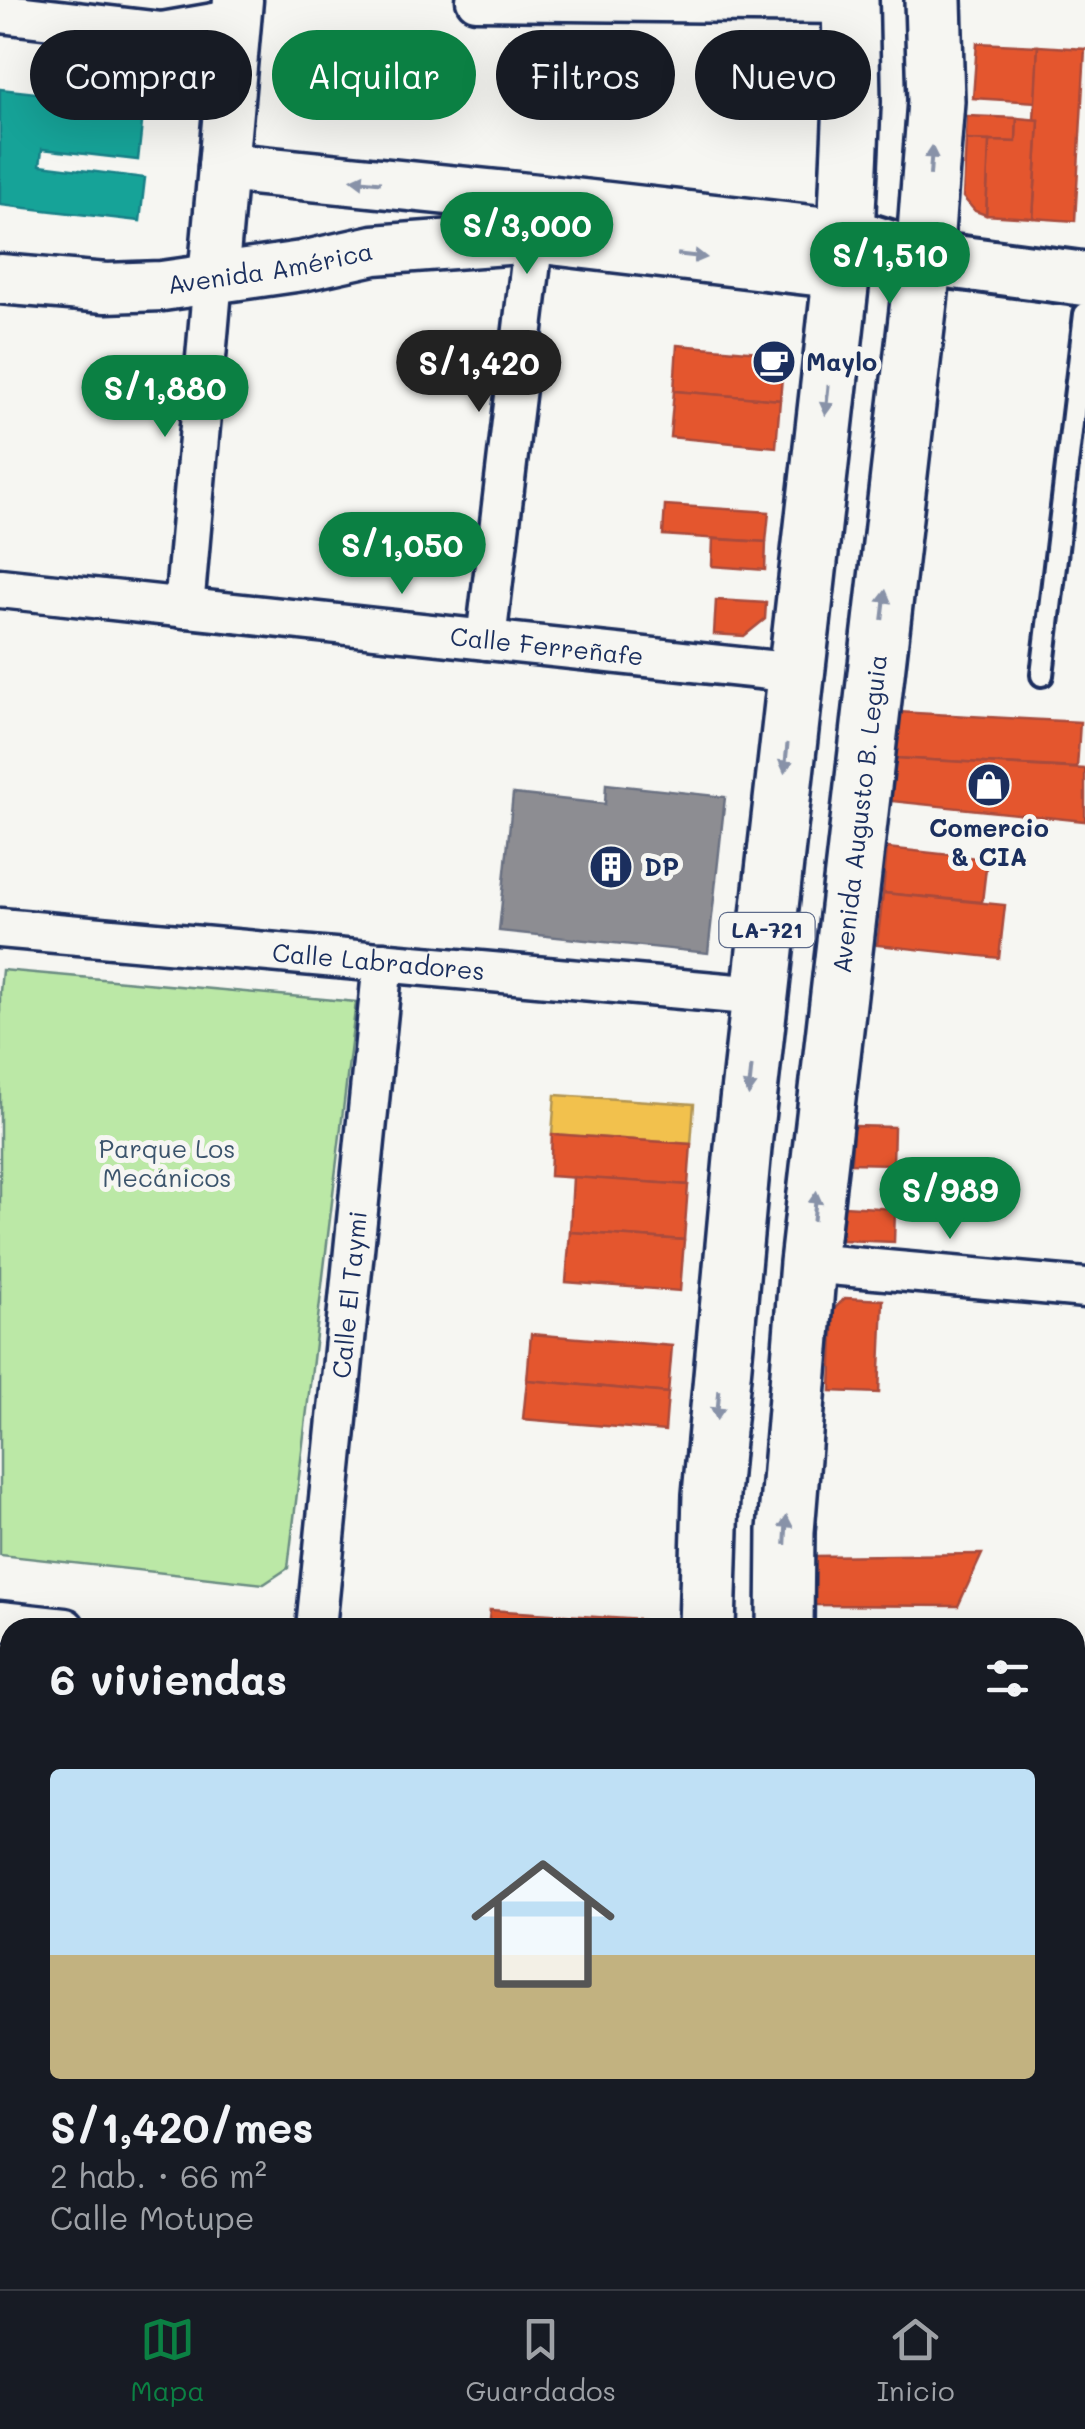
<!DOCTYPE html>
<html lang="es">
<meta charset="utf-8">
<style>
:root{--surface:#171b24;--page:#20242c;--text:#f1f3f6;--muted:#9ea1a6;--line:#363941;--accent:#0b8043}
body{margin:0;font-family:Mali,sans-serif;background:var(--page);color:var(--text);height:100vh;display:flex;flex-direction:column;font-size:38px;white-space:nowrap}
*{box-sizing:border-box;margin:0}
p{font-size:32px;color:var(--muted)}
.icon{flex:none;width:55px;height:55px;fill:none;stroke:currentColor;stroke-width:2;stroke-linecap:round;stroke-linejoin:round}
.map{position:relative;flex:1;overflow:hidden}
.drawer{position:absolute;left:0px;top:1618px;width:1085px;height:672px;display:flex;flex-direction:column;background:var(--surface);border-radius:30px 30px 0 0;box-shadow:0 10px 40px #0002}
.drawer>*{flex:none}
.hud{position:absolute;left:30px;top:30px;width:1025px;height:90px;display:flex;gap:20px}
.price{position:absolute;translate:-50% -85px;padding:0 22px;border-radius:35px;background:var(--accent);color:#fff;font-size:32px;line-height:65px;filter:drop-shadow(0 2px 5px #0008)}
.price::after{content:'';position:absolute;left:50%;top:60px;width:30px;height:22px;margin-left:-15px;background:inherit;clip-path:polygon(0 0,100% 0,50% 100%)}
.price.selected{background:#222;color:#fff}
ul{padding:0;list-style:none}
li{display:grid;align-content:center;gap:20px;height:530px;padding:0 50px}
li+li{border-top:2px solid var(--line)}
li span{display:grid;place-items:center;height:310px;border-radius:10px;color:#555}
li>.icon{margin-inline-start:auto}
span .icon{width:180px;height:180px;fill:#fffc;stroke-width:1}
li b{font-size:42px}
h2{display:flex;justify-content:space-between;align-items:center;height:120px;padding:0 50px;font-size:42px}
.chip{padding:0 35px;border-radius:45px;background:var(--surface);box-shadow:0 10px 40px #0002;font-size:35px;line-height:90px}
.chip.selected{background:var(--accent);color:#fff}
.dock{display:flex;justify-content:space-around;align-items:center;height:140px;border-top:2px solid var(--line);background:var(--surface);font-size:28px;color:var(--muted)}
.dock a{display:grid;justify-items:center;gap:5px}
.dock .selected{color:var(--accent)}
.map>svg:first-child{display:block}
.green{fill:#bbe8a6;stroke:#6b8c82;stroke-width:2.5}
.homes{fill:#f2c14e;stroke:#b29553;stroke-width:2.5}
.shops{fill:#e4572e;stroke:#a84b3c;stroke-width:2.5}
.public{fill:#17a398;stroke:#188087;stroke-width:2.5}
.industry{fill:#8d8d92;stroke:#6b7182;stroke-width:2.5}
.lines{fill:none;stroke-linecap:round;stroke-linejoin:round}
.service-casing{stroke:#1b2f5e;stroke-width:28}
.minor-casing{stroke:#1b2f5e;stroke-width:45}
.tertiary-casing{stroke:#1b2f5e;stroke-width:55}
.secondary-casing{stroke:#1b2f5e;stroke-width:60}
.primary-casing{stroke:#1b2f5e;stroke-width:62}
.service{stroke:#f6f6f2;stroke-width:20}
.minor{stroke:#f6f6f2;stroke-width:38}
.tertiary{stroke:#f6f6f2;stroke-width:48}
.secondary{stroke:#f6f6f2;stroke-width:52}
.primary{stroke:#f6f6f2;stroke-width:55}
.oneway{fill:#8892a8}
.labels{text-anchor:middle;stroke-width:10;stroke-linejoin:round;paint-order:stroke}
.shield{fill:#f6f6f2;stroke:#5d6b8a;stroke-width:2.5}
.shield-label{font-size:22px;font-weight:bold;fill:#1b2f5e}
.street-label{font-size:25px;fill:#1b2f5e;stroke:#f6f6f2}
.poi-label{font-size:25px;font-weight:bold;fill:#1b2f5e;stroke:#f6f6f2;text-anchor:start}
.park-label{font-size:25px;fill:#3b546c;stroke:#f6f6f2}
</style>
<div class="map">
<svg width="1085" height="2289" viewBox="0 0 1085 2289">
<rect width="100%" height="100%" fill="#f6f6f2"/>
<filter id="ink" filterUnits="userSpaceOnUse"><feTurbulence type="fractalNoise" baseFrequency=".01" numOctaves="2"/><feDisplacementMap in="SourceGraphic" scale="20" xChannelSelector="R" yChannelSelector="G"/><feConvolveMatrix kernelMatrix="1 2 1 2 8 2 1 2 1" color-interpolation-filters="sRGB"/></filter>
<g filter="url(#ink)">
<path class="green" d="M 2,970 L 356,1002 L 288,1568 L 264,1584 L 0,1555 L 0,992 Z"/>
<path class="homes" d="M 555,1095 L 694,1104 L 691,1144 L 552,1134 Z"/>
<g class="shops">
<path d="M 977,43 L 1038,46 L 1036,102 L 973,98 Z"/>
<path d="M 1038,46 L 1085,49 L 1075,221 L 1033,218 L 1039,120 L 1034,120 Z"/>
<path d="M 967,116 L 1017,118 L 1016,142 L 966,140 Z"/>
<path d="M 1017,118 L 1039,120 L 1033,218 L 986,215 L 989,141 L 1016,142 Z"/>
<path d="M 966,140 L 989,141 L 986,215 L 975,211 L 963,197 Z"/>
<path d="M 677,345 L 784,354 L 780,400 L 674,391 Z"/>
<path d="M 674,391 L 780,400 L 776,447 L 670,437 Z"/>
<path d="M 665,505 L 769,512 L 766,542 L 663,535 Z"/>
<path d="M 713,539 L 766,542 L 765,570 L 712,566 Z"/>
<path d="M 716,600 L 766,603 L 765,619 L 744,636 L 714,634 Z"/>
<path d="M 897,712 L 1080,722 L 1077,768 L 894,758 Z"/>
<path d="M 894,758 L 1085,769 L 1085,821 L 891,801 Z"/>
<path d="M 887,848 L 987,859 L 982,902 L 883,893 Z"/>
<path d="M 883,893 L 1005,905 L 999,958 L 877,945 Z"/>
<path d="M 853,1126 L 894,1127 L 893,1164 L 851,1163 Z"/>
<path d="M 552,1134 L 691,1144 L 688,1185 L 550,1176 Z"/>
<path d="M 573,1177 L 688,1185 L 684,1240 L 570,1232 Z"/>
<path d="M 843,1206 L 895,1209 L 894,1242 L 842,1240 Z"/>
<path d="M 570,1232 L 684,1240 L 680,1291 L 566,1282 Z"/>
<path d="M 845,1298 L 883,1300 L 879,1393 L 831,1391 L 834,1309 Z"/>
<path d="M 531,1334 L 672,1346 L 668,1393 L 527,1380 Z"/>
<path d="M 527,1380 L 668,1393 L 665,1431 L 523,1419 Z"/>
<path d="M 982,1554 L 958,1606 L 813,1605 L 812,1556 Z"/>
<path d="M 490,1610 L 656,1621 L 656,1628 L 488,1628 Z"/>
<path d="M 1077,1793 L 1085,1795 L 1085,1839 L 1078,1838 L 1075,1834 L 1075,1801 Z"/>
<rect x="542" y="2280" width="121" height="9"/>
</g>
<path class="public" d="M 0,89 L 144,105 L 138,160 L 42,149 L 40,165 L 145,178 L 140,221 L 0,205 Z"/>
<path class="industry" d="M 606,784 L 725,797 L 708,953 L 499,931 L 513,794 L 605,804 Z"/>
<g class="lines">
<defs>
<path id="service" d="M 1042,675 L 1085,314"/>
<g id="minor">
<path d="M 476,0 L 850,4"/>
<path d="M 0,13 L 162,32 L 237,19"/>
<path id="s1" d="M 0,588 L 796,673"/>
<path d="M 184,608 L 213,278"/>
<path d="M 486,640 L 537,211"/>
<path id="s2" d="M 0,928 L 759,996"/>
<path d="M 808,1263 L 1085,1288"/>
<path d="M 0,1621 L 65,1628"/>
<path id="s3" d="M 316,1628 L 383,962"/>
<path d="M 1075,1725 L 1085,1700"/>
<path d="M 0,1956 L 10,1958"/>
<path d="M 0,2288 L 11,2289"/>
<path d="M 909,2289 L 912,2280"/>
</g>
<g id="tertiary">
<path d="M 223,167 L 538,199 L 846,234"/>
<path d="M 213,278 L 238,0"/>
<path id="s4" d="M 0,279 L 106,288 L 162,286 L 302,266 L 374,250 L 534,238 L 841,274"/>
<path d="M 1075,1888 L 1085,1889"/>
</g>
<path id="secondary" d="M 846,234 L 924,258 L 1085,279"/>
<g id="primary">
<path d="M 707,1628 L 711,1495 L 744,1137 L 846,234 L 852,102 L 850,0"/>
<path id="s5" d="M 785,1628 L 786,1531 L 808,1263 L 924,258 L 936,101 L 933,0"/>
<path d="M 708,2289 L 708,2280"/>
<path d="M 778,2289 L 778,2280"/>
</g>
</defs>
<use href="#service" class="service-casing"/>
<use href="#minor" class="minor-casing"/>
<use href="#tertiary" class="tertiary-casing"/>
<use href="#secondary" class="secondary-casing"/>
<use href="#primary" class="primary-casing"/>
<use href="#service" class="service"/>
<use href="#minor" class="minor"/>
<use href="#tertiary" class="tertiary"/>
<use href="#secondary" class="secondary"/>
<use href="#primary" class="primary"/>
</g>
<defs><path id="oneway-solid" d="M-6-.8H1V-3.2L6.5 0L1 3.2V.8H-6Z" transform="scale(2.5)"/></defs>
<g class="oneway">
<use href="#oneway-solid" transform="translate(931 161) rotate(-86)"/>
<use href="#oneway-solid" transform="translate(366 181) rotate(-174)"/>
<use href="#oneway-solid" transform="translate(692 256) rotate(7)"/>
<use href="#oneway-solid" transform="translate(827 400) rotate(96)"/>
<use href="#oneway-solid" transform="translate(884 605) rotate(-83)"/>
<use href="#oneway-solid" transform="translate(786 758) rotate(96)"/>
<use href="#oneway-solid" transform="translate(750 1081) rotate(96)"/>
<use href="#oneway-solid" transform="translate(815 1206) rotate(-84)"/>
<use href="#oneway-solid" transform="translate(718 1405) rotate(95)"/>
<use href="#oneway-solid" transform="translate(786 1530) rotate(-87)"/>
</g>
</g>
<defs>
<symbol id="cafe-disc" viewBox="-11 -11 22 22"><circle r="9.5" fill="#1b2f5e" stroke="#f6f6f2"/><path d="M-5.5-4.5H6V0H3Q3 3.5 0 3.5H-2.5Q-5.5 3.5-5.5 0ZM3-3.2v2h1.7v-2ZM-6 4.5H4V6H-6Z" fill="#fff"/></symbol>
<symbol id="shop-disc" viewBox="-11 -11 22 22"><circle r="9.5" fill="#1b2f5e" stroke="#f6f6f2"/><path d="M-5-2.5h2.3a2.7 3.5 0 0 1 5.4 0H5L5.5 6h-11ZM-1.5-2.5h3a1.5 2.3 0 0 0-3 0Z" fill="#fff"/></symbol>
<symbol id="building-disc" viewBox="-11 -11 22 22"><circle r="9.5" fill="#1b2f5e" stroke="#f6f6f2"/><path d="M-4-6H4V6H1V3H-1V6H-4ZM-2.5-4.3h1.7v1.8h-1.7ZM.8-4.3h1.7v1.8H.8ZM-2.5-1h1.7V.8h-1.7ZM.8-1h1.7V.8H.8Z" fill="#fff"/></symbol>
</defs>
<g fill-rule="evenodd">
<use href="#cafe-disc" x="749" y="337" width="50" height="50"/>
<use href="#shop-disc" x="964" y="760" width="50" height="50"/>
<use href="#building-disc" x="586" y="842" width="50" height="50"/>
</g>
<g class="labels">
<rect class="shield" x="719.5" y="913" width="95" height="34" rx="8"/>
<g class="shield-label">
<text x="767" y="938">LA-721</text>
</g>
<g class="street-label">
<text dy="9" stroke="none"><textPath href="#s4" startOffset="272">Avenida América</textPath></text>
<text dy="9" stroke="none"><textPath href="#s1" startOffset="550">Calle Ferreñafe</textPath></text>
<text dy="9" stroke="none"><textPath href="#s5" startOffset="818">Avenida Augusto B. Leguia</textPath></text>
<text dy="9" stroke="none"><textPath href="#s2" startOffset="380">Calle Labradores</textPath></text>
<text dy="9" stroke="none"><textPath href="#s3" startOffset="335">Calle El Taymi</textPath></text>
</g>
<g class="poi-label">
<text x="806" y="371">Maylo</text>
<text x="989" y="837" text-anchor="middle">Comercio<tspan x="989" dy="29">&amp; CIA</tspan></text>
<text x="644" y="876">DP</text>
</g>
<g class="park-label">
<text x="167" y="1158">Parque Los<tspan x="167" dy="29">Mecánicos</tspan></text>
</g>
</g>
</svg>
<b class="price" style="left:527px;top:277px">S/3,000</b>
<b class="price" style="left:890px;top:307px">S/1,510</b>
<b class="price selected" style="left:479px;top:415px">S/1,420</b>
<b class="price" style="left:165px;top:440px">S/1,880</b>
<b class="price" style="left:402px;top:597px">S/1,050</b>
<b class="price" style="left:950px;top:1242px">S/989</b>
<div class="hud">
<a class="chip">Comprar</a>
<a class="chip selected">Alquilar</a>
<a class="chip">Filtros</a>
<a class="chip">Nuevo</a>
</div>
<section class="drawer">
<h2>6 viviendas<svg class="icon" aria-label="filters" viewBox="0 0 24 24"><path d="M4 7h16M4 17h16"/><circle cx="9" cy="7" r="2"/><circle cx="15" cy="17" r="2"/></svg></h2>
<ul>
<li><span style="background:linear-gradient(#bfe0f5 60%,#c2b280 0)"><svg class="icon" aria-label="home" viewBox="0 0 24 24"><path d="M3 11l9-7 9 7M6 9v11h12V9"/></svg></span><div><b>S/1,420/mes</b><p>2 hab. · 66 m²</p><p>Calle Motupe</p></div></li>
</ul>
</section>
</div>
<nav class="dock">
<a class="selected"><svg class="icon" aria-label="map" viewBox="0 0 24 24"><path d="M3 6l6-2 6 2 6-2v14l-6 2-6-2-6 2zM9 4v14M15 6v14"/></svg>Mapa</a>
<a><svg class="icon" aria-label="saved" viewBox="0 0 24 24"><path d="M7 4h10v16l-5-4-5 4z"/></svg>Guardados</a>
<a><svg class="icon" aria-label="home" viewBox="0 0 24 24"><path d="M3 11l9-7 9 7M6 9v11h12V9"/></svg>Inicio</a>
</nav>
